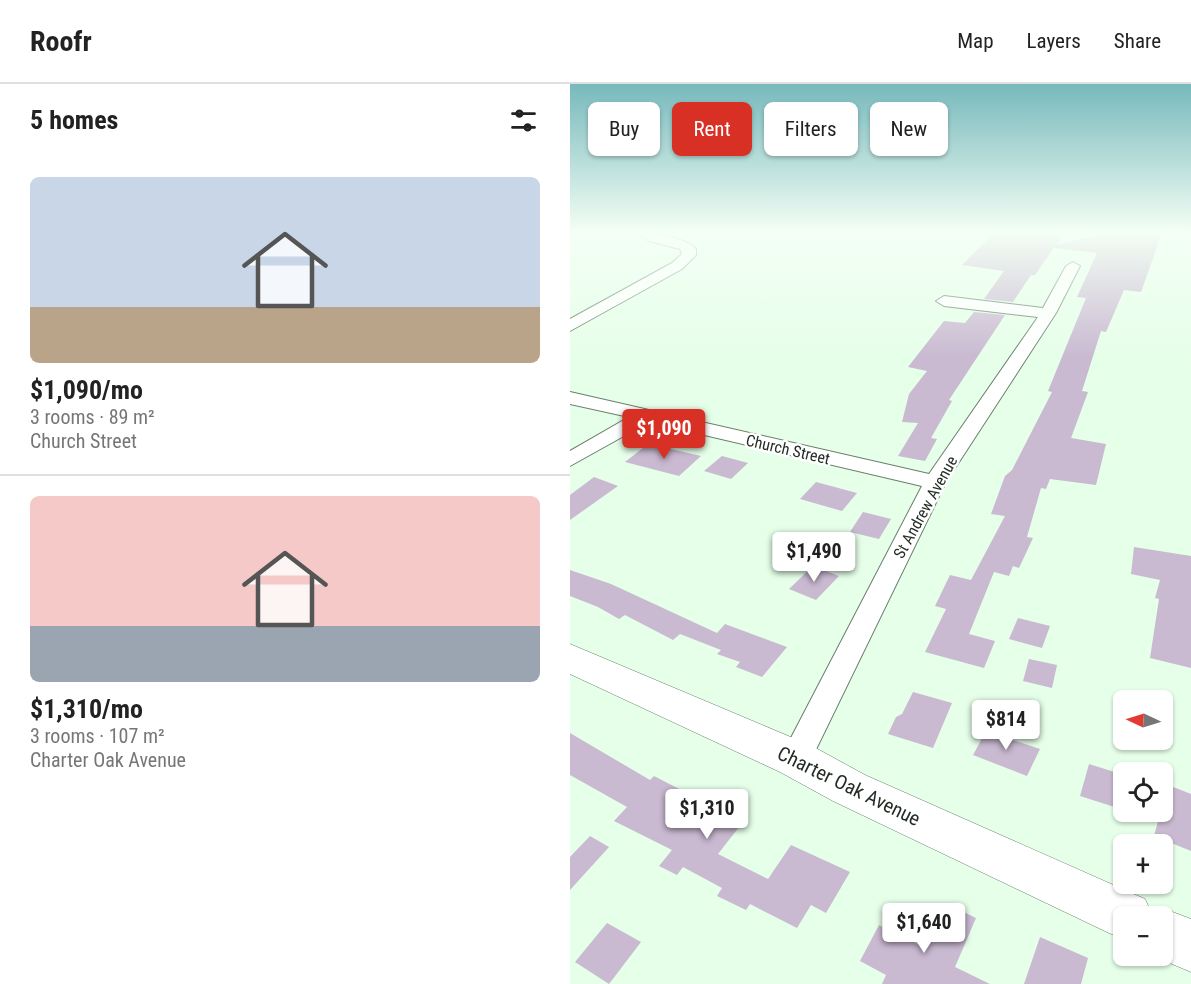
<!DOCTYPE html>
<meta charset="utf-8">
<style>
:root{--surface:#fff;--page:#f6f6f6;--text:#222;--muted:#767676;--line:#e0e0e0;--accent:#d93025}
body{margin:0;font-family:"Roboto Condensed",sans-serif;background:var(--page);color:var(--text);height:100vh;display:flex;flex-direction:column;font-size:22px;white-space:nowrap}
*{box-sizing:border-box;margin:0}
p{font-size:20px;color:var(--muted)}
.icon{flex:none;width:33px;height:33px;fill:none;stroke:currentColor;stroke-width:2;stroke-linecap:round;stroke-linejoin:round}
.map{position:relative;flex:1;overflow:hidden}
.details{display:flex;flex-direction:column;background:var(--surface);width:570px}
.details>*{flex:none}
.top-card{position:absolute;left:18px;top:18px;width:513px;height:54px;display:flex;gap:12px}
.needle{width:39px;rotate:274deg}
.tools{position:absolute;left:543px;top:606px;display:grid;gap:12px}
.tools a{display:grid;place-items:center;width:60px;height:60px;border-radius:9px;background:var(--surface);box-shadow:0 2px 4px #0004;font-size:30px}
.price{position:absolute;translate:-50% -51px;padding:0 14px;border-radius:6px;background:#fff;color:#222;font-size:20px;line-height:39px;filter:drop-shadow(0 2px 3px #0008)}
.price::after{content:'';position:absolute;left:50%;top:36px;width:18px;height:14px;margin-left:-9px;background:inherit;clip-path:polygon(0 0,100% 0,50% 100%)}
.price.active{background:var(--accent);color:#fff}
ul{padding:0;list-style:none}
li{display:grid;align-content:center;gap:12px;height:318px;padding:0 30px}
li+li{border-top:2px solid var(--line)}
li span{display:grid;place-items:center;height:186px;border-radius:9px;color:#555}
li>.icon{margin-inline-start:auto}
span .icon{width:108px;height:108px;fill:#fffc;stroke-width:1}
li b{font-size:26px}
h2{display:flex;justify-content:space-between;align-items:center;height:72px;padding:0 30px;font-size:26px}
.pill{padding:0 21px;border-radius:9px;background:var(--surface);box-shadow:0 2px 4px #0004;font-size:21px;line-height:54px}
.pill.active{background:var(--accent);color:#fff}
header{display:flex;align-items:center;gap:36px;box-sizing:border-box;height:84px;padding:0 30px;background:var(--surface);border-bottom:2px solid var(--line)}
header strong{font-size:28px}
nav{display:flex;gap:33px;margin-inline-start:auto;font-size:21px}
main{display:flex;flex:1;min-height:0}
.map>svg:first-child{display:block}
.building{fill:#c9b9d1}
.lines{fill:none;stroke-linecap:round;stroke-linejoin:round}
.street-casing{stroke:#697e6b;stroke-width:2}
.secondary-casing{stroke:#697e6b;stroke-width:1}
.street{fill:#fff;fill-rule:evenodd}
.secondary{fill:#fff;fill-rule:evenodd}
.labels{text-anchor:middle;stroke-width:5;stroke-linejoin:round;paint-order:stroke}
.street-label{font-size:16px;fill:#242d25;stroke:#fff}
.near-street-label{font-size:20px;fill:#242d25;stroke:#fff}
</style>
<header>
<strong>Roofr</strong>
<nav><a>Map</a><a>Layers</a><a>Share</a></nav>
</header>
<main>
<section class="details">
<h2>5 homes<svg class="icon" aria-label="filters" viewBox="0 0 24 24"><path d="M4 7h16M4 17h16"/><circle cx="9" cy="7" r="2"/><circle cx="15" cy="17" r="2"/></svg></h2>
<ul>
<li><span style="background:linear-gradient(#c9d6e8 70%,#b9a48a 0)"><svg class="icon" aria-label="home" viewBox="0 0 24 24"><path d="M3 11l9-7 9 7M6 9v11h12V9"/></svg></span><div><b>$1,090/mo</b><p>3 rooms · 89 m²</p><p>Church Street</p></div></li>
<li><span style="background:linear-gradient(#f6c9c9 70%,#9aa5b1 0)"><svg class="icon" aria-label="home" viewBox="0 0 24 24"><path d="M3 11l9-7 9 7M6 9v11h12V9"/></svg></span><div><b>$1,310/mo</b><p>3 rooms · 107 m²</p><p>Charter Oak Avenue</p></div></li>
</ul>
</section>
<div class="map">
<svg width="621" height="900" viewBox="0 0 621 900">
<rect width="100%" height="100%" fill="#e6ffe9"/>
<g class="building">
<path d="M 425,148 L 493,151 L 486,161 L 542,148 L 576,148 L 575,150 L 591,152 L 571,208 L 554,206 L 536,248 L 531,247 L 512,307 L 518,308 L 501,354 L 536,360 L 526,401 L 480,395 L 476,405 L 471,404 L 457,453 L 463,454 L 449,484 L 443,482 L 439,492 L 424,488 L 399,550 L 425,557 L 414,584 L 355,568 L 376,525 L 365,522 L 380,491 L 401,496 L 435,432 L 421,430 L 435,392 L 442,386 L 482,308 L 478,307 L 516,214 L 507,213 L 527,169 L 485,164 L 485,162 L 465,191 L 461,191 L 443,218 L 414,215 L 434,187 L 392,181 Z"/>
<path d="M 404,228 L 435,231 L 379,316 L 382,317 L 361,354 L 367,355 L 355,377 L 328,372 L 348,339 L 332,338 L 339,310 L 357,287 L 338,283 L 374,237 L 395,239 Z"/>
<path d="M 78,360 L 88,362 L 131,372 L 109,392 L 55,378 Z"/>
<path d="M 152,372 L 178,379 L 161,395 L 134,387 Z"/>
<path d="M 24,393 L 48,402 L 0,436 L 0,411 Z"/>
<path d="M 246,398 L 287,409 L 272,427 L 230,415 Z"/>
<path d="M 293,428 L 321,435 L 309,455 L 280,448 Z"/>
<path d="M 564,463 L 621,472 L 621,584 L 580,574 L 589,515 L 585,514 L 590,496 L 561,490 Z"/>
<path d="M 243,482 L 269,492 L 246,516 L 219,505 Z"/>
<path d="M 0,486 L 41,500 L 147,549 L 155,540 L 217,563 L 192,593 L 166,583 L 170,578 L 147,570 L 151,566 L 110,550 L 103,556 L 55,531 L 49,535 L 28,523 L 0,512 Z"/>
<path d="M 448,534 L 480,542 L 472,564 L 439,555 Z"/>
<path d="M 459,575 L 487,581 L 482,604 L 453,597 Z"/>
<path d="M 343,608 L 382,619 L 363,664 L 318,650 L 326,633 L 332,630 Z"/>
<path d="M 424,641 L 439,647 L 437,654 L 470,665 L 457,692 L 403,671 L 416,647 L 419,649 Z"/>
<path d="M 0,649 L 80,696 L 84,692 L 173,738 L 148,770 L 198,795 L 221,761 L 280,788 L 256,829 L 241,821 L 227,844 L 180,820 L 176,826 L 147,812 L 152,804 L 113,783 L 107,791 L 89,782 L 102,766 L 44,737 L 57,723 L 0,691 Z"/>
<path d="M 519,680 L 554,691 L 554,726 L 510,712 Z"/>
<path d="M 598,701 L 621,710 L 621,767 L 584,752 Z"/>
<path d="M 20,752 L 39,763 L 0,806 L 0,773 Z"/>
<path d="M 377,820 L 406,834 L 385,883 L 420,900 L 312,900 L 316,891 L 290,877 L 309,841 L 355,864 Z"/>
<path d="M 37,839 L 71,858 L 39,900 L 5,878 Z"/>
<path d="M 470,853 L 518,874 L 511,900 L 454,900 Z"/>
</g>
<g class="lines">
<defs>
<g id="street">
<path d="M 67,148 C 80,148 117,154 126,165 L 126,171 L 112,185 L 0,247 L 0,235 L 102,179 L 112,170 L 110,165 L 79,157 Z"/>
<path d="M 503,178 L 510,182 L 486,229 L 376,398 L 237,684 L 226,688 L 215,684 L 210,675 L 352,402 L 79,338 L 0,382 L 0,367 L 59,333 L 0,320 L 0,308 L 359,390 L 468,233 L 374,222 L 366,217 L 374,212 L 473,224 L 496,182 Z"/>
</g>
<path id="secondary" d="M 0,560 L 242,662 L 295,691 L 575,815 L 581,828 L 592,824 L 621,835 L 621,888 L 583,872 L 592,872 L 592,832 L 554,832 L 554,855 L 539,849 L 263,717 L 210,688 L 0,590 Z"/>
</defs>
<use href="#street" class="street-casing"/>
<use href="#secondary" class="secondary-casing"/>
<use href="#street" class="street"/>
<use href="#secondary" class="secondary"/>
</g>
<linearGradient id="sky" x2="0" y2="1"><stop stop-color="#77b9bc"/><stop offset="0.54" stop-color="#f4fff5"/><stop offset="1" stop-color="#f4fff5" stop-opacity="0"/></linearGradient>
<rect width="621" height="274" fill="url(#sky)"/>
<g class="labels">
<g class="street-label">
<text transform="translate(218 365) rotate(13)" y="6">Church Street</text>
<text transform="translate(355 423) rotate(-61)" y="6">St Andrew Avenue</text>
</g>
<g class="near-street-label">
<text transform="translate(279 702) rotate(26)" y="7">Charter Oak Avenue</text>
</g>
</g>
</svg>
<div class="tools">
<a><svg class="needle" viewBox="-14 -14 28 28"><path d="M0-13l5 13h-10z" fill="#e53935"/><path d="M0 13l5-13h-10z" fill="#767676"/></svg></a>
<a><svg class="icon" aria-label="locate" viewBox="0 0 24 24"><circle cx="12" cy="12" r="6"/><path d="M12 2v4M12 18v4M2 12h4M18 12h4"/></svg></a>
<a>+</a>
<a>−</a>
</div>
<b class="price active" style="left:94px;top:376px">$1,090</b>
<b class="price" style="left:244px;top:499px">$1,490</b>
<b class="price" style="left:436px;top:667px">$814</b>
<b class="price" style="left:137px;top:756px">$1,310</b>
<b class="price" style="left:354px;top:870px">$1,640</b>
<div class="top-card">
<a class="pill">Buy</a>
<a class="pill active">Rent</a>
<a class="pill">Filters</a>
<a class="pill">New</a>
</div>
</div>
</main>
